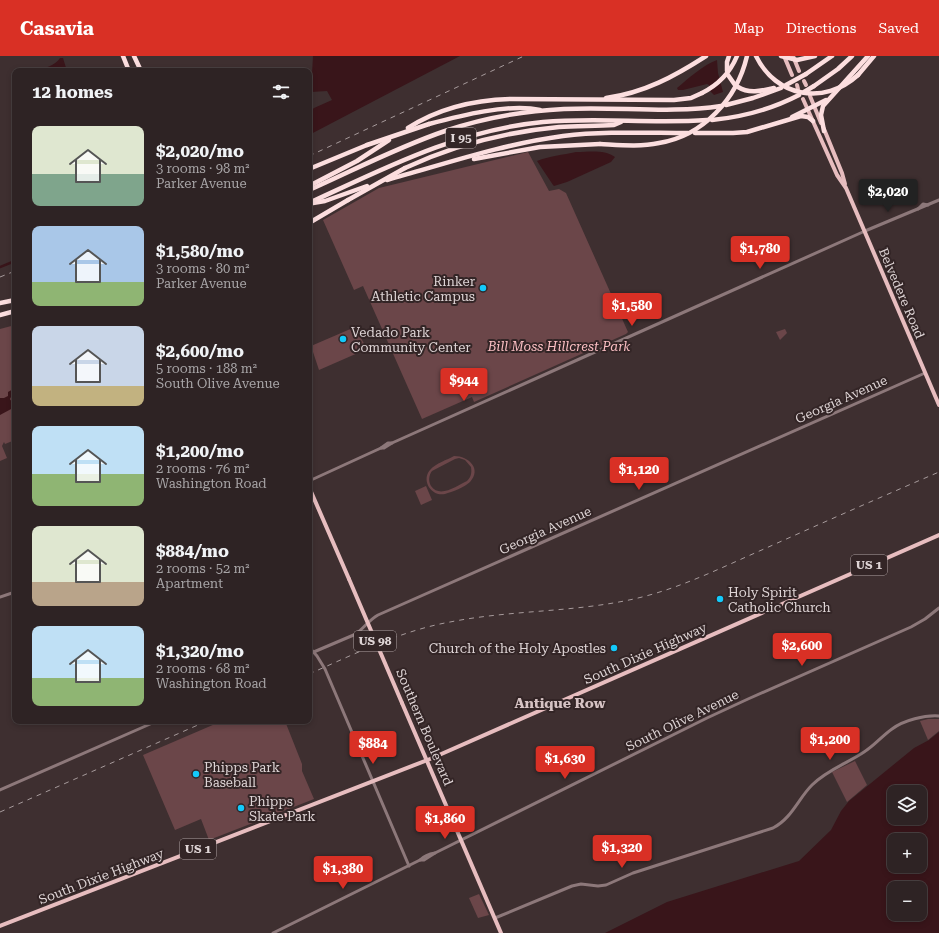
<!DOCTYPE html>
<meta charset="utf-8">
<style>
:root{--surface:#2e2324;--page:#3a2f31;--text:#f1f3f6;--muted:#a7a4a6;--line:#494041;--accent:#d93025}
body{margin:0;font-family:"Roboto Serif",serif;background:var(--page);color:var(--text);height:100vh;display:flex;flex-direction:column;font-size:15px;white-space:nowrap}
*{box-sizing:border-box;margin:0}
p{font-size:13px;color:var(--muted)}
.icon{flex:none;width:22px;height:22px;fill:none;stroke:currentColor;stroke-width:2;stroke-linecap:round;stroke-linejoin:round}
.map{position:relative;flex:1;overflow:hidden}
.drawer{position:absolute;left:12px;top:12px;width:300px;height:656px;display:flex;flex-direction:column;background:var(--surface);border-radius:8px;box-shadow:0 2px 6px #0003,0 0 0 1px var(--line)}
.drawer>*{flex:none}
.tools{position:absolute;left:887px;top:729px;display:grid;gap:8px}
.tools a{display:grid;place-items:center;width:40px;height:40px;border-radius:8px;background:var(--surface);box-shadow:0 2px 6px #0003,0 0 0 1px var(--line);font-size:20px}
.price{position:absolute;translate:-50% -34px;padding:0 9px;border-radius:4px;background:var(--accent);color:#fff;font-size:13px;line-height:26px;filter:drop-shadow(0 1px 2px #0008)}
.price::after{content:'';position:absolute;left:50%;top:24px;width:12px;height:9px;margin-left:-6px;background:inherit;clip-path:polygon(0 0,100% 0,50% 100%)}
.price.on{background:#222;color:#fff}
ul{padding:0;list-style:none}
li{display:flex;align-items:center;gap:12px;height:100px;padding:0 20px}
li span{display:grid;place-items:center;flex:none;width:112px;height:80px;border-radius:8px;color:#555}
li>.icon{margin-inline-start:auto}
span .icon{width:48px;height:48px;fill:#fffc;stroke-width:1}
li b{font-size:17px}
h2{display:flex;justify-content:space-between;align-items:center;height:48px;padding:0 20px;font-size:17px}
header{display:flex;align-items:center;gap:24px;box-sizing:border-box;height:56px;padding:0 20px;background:var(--accent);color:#fff}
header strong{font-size:19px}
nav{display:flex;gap:22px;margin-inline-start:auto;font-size:14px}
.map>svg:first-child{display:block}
.green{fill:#6b4649;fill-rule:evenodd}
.water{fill:#39151a;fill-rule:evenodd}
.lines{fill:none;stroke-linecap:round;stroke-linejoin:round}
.canal{stroke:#39151a;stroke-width:2.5}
.minor{stroke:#8d787a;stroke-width:3}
.major{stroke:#e7bdbf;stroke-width:4}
.highway{stroke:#fcdedf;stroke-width:4.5}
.rail{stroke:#a79b9c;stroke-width:1;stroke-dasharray:5 5;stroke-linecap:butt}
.major-bridge{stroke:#e7bdbf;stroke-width:4}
.highway-bridge{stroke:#fcdedf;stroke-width:4.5}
.poi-dot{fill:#13cafb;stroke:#332526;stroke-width:1.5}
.labels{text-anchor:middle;stroke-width:4;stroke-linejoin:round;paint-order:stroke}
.shield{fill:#332526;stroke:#aba0a0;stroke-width:1}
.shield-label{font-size:12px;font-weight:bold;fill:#ded4d5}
.poi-label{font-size:13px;fill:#ded4d5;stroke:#332526;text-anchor:start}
.street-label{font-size:13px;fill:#ded4d5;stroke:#332526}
.park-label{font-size:13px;font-style:italic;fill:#fbbfc3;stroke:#332526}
.neighbourhood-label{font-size:14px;font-weight:bold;fill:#d6c3c4;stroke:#332526}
</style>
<header>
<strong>Casavia</strong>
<nav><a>Map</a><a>Directions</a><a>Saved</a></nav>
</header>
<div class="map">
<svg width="939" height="877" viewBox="0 0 939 877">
<rect width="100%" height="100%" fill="#3e2f30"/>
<g class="green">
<path d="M 528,96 L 549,135 L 559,133 L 566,137 L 628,276 L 626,278 L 474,346 L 472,341 L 422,363 L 363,230 L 354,234 L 323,164 L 379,132 Z"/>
<path d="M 15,269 L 15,374 L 13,375 L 15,384 L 5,388 L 4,386 L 2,390 L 7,402 L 0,405 L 0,273 Z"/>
<path d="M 355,271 L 367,293 L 319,314 L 311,290 Z"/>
<path d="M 785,273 L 787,277 L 780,284 L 776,276 Z"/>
<path d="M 454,400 C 469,400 482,413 470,426 C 465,431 452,436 445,438 C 431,441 421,424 430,414 C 436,407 447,404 454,400 ZM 459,402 L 465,404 L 471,411 C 472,417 471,421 467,425 C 458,429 440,443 431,430 C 428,425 429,419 432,415 L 455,403 Z"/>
<path d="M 426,430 L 432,444 L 421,449 L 415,435 Z"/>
<path d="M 928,663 L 939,663 L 939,675 L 928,684 L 920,665 Z"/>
<path d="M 222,665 L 285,665 L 302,708 L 302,715 L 314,743 L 209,784 L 201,763 L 175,774 L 143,699 Z"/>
<path d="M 855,705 L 867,729 L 847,746 L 832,716 Z"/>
<path d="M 479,838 L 489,859 L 478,862 L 469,842 Z"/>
</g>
<g class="water">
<path d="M 313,0 L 460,0 L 309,79 L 309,56 L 314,52 L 332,44 L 327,35 L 311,36 L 309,27 L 312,18 Z"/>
<path d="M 60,2 L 63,2 L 67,15 L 35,15 C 43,13 56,9 60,2 Z"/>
<path d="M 717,4 L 718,17 L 723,36 L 714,39 L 710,35 L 709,29 L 707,28 L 683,34 L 678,34 L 677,32 C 689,22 703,9 717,4 Z"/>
<path d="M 576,96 C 589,96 604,93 615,101 L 611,106 L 567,126 L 554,130 L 553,129 L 537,105 C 549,100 563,99 576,96 Z"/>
<path d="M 15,332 L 15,340 L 11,341 L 10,343 L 13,348 L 13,352 L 0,359 L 0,342 L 4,342 L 8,340 L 8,336 Z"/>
<path d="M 939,676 L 939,877 L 605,877 L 667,846 L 799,805 L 831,774 L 841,755 L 849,745 L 914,692 L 929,684 ZM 894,736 L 920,736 L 920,762 L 894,762 ZM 894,784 L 920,784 L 920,810 L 894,810 ZM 894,832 L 920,832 L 920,858 L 894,858 Z"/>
</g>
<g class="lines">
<path class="canal" d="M 0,211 L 15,205"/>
<g class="minor">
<path d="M 918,153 L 923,148 L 928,149"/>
<path d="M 381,392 L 388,387 L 392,387"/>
<path d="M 309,425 L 381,392 L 384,392 L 392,387 L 865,175 L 939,144"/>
<path d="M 0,541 L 15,536"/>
<path d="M 309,591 L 317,600 L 325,613 L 409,810"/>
<path d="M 309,598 L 356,578 C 364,572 369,564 378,559 L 925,317"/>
<path d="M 0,734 L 157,665"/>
<path d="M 420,804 C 424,800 429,798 435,797"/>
<path d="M 495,862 L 572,830 L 581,828 L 598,830 L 606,829 L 633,817 L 773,772 C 792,762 798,743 812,729 C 827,714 846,708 864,696 C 874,690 882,680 892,673 C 904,664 925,659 939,660"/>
<path d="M 273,877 L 420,804 L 424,804 L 435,797 L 707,662 L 748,643 L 911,571 L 925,563 L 939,552"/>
</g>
<g class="major">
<path d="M 784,0 L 792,19"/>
<path d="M 793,0 L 799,15"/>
<path d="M 804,25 L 806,29"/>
<path d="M 797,29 L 798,33"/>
<path d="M 810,40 L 821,67"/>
<path d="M 803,43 L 837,119 L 846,132 L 939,349"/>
<path d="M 824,73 L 842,117 L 845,128"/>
<path d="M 309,431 L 349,523"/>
<path d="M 402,647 L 501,877"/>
<path d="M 0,870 L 430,703 L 939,479"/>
</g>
<g class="highway">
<path d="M 123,0 L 129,15"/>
<path d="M 134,0 L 141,15"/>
<path d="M 727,15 L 727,6 L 729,0"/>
<path d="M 806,18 L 832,0"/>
<path d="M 728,19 L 735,29"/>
<path d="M 858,19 L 874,0"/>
<path d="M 814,30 L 838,13 L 852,0"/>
<path d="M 738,31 C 749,38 761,35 774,32"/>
<path d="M 606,42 C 644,37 675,20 706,0"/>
<path d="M 726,49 L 753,42 L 781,32"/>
<path d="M 792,61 L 826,44"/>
<path d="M 712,64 C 743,61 772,53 799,39"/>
<path d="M 429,68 C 459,60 509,47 540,54"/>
<path d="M 408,72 C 439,52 474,44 510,43 L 674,44 L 691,42 L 702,37"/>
<path d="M 824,75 L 821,59 L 823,50 L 868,0"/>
<path d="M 695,77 L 733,77 L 747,76 L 801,60 L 808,61 L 813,65"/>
<path d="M 474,103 L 540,91 L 600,88"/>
<path d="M 405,112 C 454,89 505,76 559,71 C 577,70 596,70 614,69 L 621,66"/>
<path d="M 309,113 L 367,89"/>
<path d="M 387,124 C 445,108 503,88 563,80 C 604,75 646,77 688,77"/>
<path d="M 309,130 L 357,105 L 389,84"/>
<path d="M 309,134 C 354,114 398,91 445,75 C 483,62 524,55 564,53 C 616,50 669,58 721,50"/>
<path d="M 309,147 C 385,112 458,74 543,66 C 597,61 652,68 707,64"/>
<path d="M 313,147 L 325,145 L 367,130"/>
<path d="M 309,167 L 348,144"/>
<path d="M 0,247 L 15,244"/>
<path d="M 0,259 L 15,255"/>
</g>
<g class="rail">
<path d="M 309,100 L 524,0"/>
<path d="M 0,221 L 15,215"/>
<path d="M 309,618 C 355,598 400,575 450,566 C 515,553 582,557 646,540 C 687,529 725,510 764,493 C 822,467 881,441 939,416"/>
<path d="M 0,756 L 207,665"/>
</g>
<path class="major-bridge" d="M 349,523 L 402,647"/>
<g class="highway-bridge">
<path d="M 756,0 C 776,41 824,50 858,19"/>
<path d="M 781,0 L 797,4 L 815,0"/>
<path d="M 786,29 L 806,18"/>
<path d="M 804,36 L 814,30"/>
<path d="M 702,37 C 718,29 730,17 737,0"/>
<path d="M 600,88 C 620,89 640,91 659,87 C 703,80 737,43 747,0"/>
<path d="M 367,89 L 429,68"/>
<path d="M 348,144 L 405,112"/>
</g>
</g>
<g class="poi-dot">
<circle cx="483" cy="232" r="4"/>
<circle cx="343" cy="283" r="4"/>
<circle cx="720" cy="543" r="4"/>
<circle cx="614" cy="592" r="4"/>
<circle cx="196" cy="718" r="4"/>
<circle cx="241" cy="752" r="4"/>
</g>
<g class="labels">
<g class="shield">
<rect x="446" y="72" width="30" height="20" rx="3"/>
<rect x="851" y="499" width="36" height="20" rx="3"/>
<rect x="354" y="575" width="42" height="20" rx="3"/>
<rect x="180" y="783" width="36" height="20" rx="3"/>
</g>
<g class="shield-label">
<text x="461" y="86">I 95</text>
<text x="869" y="513">US 1</text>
<text x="375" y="589">US 98</text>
<text x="198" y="797">US 1</text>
</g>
<g class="poi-label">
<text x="475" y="230" text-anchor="end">Rinker<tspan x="475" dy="15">Athletic Campus</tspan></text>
<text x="351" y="281">Vedado Park<tspan x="351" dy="15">Community Center</tspan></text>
<text x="728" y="541">Holy Spirit<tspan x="728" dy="15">Catholic Church</tspan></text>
<text x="606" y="597" text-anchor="end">Church of the Holy Apostles</text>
<text x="204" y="716">Phipps Park<tspan x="204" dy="15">Baseball</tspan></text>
<text x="249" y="750">Phipps<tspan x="249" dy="15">Skate Park</tspan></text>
</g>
<g class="street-label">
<text transform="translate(902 237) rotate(67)" y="5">Belvedere Road</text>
<text transform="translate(841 343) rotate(-24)" y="5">Georgia Avenue</text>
<text transform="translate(545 474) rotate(-24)" y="5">Georgia Avenue</text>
<text transform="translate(645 597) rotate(-24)" y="5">South Dixie Highway</text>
<text transform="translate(682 664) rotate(-26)" y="5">South Olive Avenue</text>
<text transform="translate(425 671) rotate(67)" y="5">Southern Boulevard</text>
<text transform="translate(101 820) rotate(-21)" y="5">South Dixie Highway</text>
</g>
<g class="park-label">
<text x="559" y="295">Bill Moss Hillcrest Park</text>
</g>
<g class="neighbourhood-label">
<text x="560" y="652">Antique Row</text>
</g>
</g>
</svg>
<div class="tools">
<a><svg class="icon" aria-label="layers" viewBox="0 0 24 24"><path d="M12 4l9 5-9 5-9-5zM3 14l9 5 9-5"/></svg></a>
<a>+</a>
<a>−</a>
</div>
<b class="price on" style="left:888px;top:157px">$2,020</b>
<b class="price" style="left:760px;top:214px">$1,780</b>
<b class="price" style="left:632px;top:271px">$1,580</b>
<b class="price" style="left:464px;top:346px">$944</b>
<b class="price" style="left:639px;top:435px">$1,120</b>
<b class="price" style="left:802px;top:611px">$2,600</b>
<b class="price" style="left:830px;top:705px">$1,200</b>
<b class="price" style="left:373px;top:709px">$884</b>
<b class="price" style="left:565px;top:724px">$1,630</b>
<b class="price" style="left:445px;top:784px">$1,860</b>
<b class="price" style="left:622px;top:813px">$1,320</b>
<b class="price" style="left:343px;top:834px">$1,380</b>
<section class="drawer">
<h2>12 homes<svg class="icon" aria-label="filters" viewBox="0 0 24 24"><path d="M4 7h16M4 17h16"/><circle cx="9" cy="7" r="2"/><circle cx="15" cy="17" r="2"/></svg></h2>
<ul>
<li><span style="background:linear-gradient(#dfe7d0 60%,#7fa58c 0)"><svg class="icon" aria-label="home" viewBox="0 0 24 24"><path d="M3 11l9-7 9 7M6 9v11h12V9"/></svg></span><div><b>$2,020/mo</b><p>3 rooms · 98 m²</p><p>Parker Avenue</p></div></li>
<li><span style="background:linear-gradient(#a9c7e8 70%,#8fb573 0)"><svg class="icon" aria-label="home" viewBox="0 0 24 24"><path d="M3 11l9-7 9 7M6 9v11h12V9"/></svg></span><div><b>$1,580/mo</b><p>3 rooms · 80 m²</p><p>Parker Avenue</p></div></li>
<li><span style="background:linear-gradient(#c9d6e8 75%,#c2b280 0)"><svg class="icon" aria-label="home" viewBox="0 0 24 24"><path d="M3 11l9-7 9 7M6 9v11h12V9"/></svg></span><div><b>$2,600/mo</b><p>5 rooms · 188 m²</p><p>South Olive Avenue</p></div></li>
<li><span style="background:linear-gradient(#bfe0f5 60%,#8fb573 0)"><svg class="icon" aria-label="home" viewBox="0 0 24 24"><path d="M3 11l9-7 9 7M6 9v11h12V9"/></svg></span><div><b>$1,200/mo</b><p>2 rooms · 76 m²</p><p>Washington Road</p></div></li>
<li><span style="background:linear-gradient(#dfe7d0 70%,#b9a48a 0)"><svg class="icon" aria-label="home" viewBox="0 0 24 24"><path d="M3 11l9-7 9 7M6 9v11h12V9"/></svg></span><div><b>$884/mo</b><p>2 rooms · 52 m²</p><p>Apartment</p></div></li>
<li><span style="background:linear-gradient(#bfe0f5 65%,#8fb573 0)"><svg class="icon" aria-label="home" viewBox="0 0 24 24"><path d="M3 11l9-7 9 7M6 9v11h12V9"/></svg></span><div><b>$1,320/mo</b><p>2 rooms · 68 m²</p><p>Washington Road</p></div></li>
</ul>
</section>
</div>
